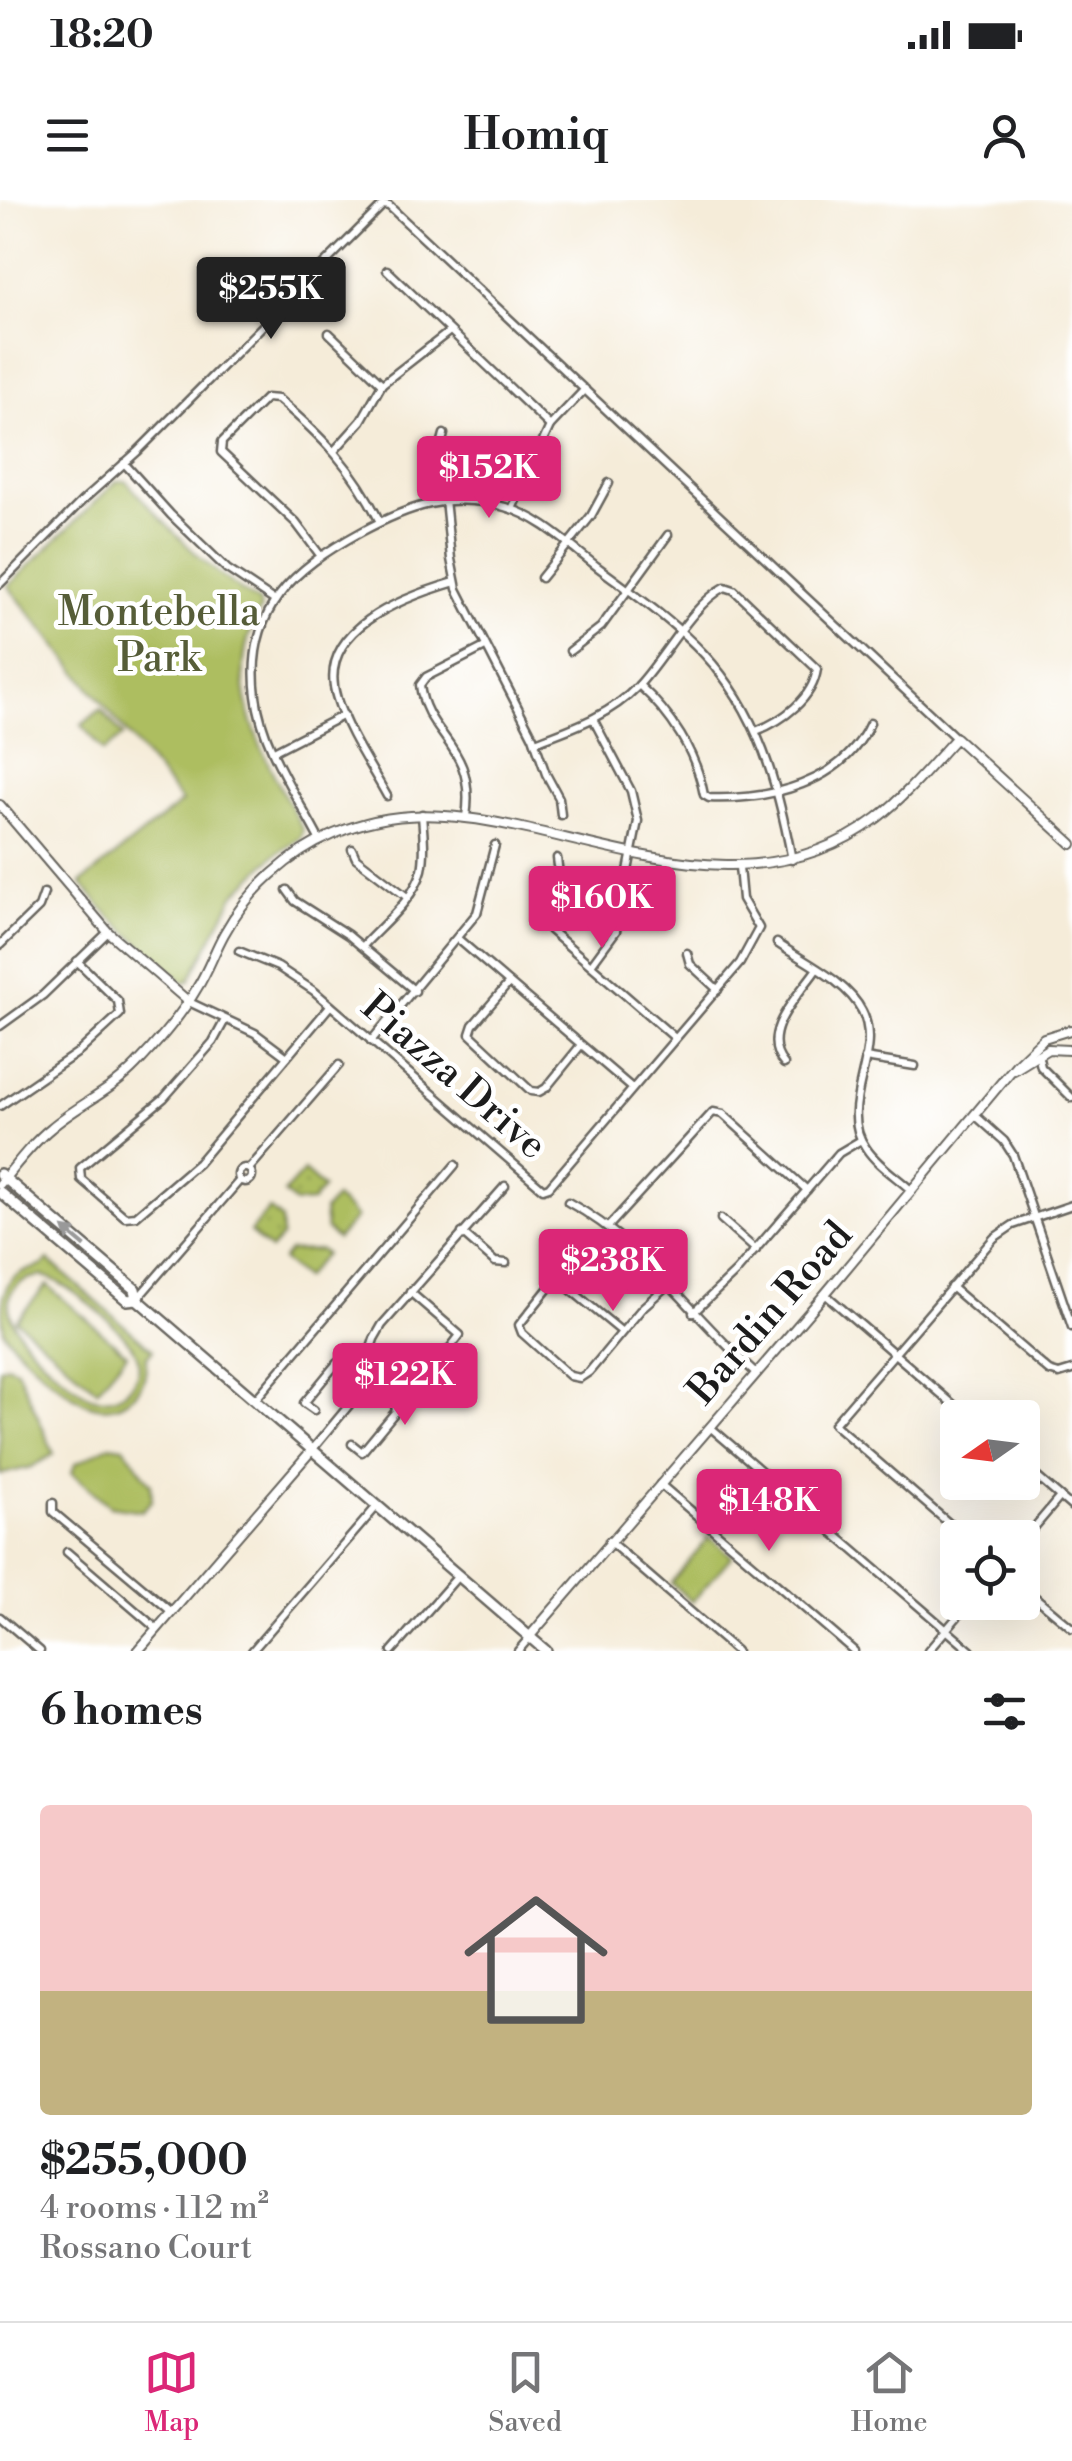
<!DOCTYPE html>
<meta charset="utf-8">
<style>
:root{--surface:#fff;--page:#f2f2f2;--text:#202124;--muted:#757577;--line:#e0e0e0;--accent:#db2777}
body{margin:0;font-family:"Libre Bodoni",serif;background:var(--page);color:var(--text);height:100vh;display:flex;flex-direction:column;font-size:38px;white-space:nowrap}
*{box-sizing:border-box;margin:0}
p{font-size:32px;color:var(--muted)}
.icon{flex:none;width:55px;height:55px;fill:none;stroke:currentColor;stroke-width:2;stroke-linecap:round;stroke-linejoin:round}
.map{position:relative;height:1451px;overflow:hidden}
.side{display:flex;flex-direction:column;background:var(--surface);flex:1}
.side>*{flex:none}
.needle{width:65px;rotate:256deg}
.controls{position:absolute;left:940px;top:1200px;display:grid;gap:20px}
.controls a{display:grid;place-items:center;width:100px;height:100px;border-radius:10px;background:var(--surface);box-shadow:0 10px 40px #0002;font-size:50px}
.price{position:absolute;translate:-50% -85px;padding:0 22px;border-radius:10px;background:var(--accent);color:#fff;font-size:32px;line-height:65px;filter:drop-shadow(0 2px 5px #0008)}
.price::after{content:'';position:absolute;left:50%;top:60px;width:30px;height:22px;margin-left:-15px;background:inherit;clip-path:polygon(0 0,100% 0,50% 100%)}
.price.active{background:#222;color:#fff}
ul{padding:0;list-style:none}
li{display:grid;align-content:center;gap:20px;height:530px;padding:0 40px}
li+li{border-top:2px solid var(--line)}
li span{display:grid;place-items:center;height:310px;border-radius:10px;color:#555}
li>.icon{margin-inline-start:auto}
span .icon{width:180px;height:180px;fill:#fffc;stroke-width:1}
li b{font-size:42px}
h2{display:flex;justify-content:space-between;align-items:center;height:120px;padding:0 40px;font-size:42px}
.status{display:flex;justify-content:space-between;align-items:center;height:70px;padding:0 50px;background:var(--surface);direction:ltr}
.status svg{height:28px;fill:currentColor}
header{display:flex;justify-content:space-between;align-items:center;height:130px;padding:0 40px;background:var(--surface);font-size:45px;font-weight:600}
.dock{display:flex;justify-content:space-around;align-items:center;height:140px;border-top:2px solid var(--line);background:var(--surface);font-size:28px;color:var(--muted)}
.dock a{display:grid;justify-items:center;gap:5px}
.dock .active{color:var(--accent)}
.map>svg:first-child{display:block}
.green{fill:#adbe61;stroke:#646d3e;stroke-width:2.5;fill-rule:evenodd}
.garden{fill:url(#garden-dots);stroke:#646d3e;stroke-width:2.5}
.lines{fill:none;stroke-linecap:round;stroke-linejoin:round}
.minor-casing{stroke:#68655e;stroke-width:11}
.tertiary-casing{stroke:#68655e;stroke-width:12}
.secondary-casing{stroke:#68655e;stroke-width:14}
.minor{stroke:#fff;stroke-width:6}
.tertiary{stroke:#fff;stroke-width:8}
.secondary{stroke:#fff;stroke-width:9}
.oneway{fill:#999}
.labels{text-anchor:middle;stroke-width:9;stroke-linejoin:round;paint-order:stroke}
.park-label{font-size:40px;fill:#565d38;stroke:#fff}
.street-label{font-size:40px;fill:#1c1c1c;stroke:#fff}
</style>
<div class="status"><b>18:20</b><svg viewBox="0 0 49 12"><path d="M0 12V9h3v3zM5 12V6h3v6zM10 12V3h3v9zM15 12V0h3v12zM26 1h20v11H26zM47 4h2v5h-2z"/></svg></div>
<header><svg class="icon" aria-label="menu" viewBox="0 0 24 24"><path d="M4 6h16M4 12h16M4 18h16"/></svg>Homiq<svg class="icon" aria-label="person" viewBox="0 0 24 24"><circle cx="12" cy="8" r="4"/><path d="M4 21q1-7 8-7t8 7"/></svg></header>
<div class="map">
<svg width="1072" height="1451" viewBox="0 0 1072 1451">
<defs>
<pattern id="garden-dots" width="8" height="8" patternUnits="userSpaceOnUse" patternTransform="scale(2.5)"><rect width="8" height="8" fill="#adbe61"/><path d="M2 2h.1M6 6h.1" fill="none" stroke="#94a354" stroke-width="1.8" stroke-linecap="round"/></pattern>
</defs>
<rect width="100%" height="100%" fill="#fff"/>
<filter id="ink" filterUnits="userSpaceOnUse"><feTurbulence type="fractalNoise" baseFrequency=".01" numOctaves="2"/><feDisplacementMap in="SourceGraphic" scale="20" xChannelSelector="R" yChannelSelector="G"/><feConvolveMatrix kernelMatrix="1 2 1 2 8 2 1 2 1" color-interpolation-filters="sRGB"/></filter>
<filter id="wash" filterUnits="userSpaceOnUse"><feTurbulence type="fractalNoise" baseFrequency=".0048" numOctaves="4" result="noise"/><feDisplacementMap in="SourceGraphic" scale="40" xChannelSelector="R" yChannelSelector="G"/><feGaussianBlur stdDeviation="2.25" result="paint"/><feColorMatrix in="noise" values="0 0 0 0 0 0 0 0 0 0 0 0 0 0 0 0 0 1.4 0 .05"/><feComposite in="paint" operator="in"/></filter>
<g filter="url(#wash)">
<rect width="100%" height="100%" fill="#f5ecd9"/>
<g class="green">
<path d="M 117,281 L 126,281 C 165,324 209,372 259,402 L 261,409 C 216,485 268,562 303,630 L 301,638 L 274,656 L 235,694 L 189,781 L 182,782 L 108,715 L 81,683 L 182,602 L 8,386 Z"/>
<path d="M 101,509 L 123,536 L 103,552 L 82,525 Z"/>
<path d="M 335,998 L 356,1017 L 337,1039 L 326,1030 L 324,1011 Z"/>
<path d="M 320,1050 L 325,1054 L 304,1078 L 282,1060 L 289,1051 Z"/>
<path d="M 48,1060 L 153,1150 L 146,1157 C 147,1173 144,1188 130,1198 C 120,1207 106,1210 93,1206 C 71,1201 16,1151 4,1132 C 0,1111 0,1085 20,1073 C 31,1067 40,1070 48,1060 ZM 42,1076 C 64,1079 134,1136 138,1159 C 143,1191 106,1210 82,1192 C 56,1173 0,1129 10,1095 C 17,1082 29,1077 42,1076 Z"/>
<path d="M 47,1085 L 127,1154 L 97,1190 L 16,1120 Z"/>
<path d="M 6,1165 L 17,1169 L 54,1254 L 31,1267 L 3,1274 L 0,1274 L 0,1168 Z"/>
<path d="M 110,1245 L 124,1247 L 151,1284 L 152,1301 L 142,1311 L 110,1306 L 72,1273 L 75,1264 Z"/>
<path d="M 709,1337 L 732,1356 L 692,1402 L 671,1383 Z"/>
</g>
<g class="garden">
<path d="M 304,971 L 323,988 L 312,1002 L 295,1003 L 284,993 Z"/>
<path d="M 269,1009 L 281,1019 L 282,1037 L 270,1050 L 250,1032 Z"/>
</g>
</g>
<g filter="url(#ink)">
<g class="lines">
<defs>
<g id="minor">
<path d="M 387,70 L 550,226"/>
<path d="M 329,133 L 382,184"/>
<path d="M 444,234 L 440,249 L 451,359 L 457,389 L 533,537 L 546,574 L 559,598 L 561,615"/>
<path d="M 335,250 L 361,221 L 382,184 L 450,131"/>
<path d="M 124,263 L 171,315 L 227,369 L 275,401"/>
<path d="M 512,309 L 550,226 L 585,189"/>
<path d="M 320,355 L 296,323 L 221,252 L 222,242 L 266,198 L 278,199 C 323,237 353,268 380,322"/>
<path d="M 541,378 L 591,316 L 609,283"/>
<path d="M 0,384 L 82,301 L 137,252 L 383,5 L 389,6 L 956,538"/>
<path d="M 570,451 L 601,427 L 668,335"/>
<path d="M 639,485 C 671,514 696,552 704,595 L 709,598 C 769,600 843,584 870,523"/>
<path d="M 535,542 C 572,528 609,516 637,487 C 664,459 691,405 725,387 L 734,390 L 817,469 C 813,499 782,521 756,531"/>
<path d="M 274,551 L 344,515"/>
<path d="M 387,596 C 370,565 347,532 337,499 C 314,429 404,397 455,382"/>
<path d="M 466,617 C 477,544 426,538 420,485 L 426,477 L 485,447"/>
<path d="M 320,641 C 297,596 262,547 256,496 C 245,410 293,369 361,332 C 409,306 451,291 505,307 C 541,317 570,346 599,368 C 635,395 673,421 704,454 C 758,511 778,585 792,660"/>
<path d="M 352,649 L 356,658 L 407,697"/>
<path d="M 557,658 L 559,674 L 550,730 L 675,838"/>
<path d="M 287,690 L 295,701 L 348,735 L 415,791"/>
<path d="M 458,739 L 632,888"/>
<path d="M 777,743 C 804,762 847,781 862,811 C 884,854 836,906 866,948 C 877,965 897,977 912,991"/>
<path d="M 0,745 L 39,707 L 44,693"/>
<path d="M 363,746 C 382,725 414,700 422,670 C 426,652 423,632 422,614"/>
<path d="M 239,751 L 278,767 L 314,791 L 543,989 L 549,987 L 740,763 L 759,728 L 742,699 L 739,667"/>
<path d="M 687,753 L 690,764 L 718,790"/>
<path d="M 591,765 L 616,731 L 638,621 L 631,591 L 593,519"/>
<path d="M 509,783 L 473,825 L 470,834 L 531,891 L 539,892 L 546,888 L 581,845"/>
<path d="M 189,802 L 255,833 L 287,857"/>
<path d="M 225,820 L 213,842 L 164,898 L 80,968 L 81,979 L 125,1017 L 136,1016 L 198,963 L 330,806"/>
<path d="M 0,826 L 43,795 L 108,732"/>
<path d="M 371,841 L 477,713 L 495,645"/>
<path d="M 1038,854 L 1041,867 L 1072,898"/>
<path d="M 865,858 L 915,866"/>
<path d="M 784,864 C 758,834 798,796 816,770"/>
<path d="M 0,906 L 80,851 L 120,814 L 118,801 L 77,761"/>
<path d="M 976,916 L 1004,941 L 1013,955 L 1072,1127"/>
<circle cx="245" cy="975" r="7"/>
<path d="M 249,969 L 339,865"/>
<path d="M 568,1002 C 645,1043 692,1117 756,1173"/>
<path d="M 721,1019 L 756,1050"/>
<path d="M 608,1027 L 713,912 L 723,914 L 807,990"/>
<path d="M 462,1033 L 495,1062 L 506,1063"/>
<path d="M 951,1087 L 1049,1171 L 1059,1174 L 1072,1170"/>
<path d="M 410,1092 L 460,1135 L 437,1165 L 433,1180"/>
<path d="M 825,1094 L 969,1218"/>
<path d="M 138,1098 L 240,980"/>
<path d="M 693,1113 L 736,1072 L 839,953 L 861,940"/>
<path d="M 622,1132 L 560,1081 L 551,1085 L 519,1125 L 522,1133 L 570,1176 L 580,1178 L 589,1172 L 643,1107 L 669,1084"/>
<path d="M 255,1200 L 455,965"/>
<path d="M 314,1210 L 304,1203 L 337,1163 L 344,1160 L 367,1165"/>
<path d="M 710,1227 L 971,1451"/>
<path d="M 352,1244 L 362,1252 L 396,1211 L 395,1205 L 384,1195 L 361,1186"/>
<path d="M 312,1250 L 355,1198 L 374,1139 L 382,1125 L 505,986"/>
<path d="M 1022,1264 L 1072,1307"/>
<path d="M 660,1284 L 854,1451"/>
<path d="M 53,1303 L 53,1312 L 172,1412"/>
<path d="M 966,1338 L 834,1224 L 994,1038 L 1013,1025 L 1072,1005"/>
<path d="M 609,1341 L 736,1451"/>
<path d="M 1022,1342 L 1060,1297"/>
<path d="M 67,1352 L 157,1429"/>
<path d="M 1022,1386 L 1072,1428"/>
<path d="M 0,1417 L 40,1451"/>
<path d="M 252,1451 L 378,1305"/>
<path d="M 392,1451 L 459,1375"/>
<path d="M 518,1451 L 530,1437"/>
<path d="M 928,1451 L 970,1402"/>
</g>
<g id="tertiary">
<path d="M 0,605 L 108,732 L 189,802"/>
<path d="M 1014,870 L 1048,849 L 1069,850"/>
<path d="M 0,984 C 16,965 31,944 51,928 C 78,905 110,892 136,865 C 158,842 181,816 197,788 C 208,771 214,752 224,734 C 248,690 289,653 334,634 C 394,608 451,613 513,626 C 635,652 765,703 877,618 C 906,596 931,565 956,538 L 1072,644"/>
<path d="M 530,1436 L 825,1094 L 1016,865 L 1044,838 L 1070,830"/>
<path d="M 138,1451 L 311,1251"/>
</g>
<g id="secondary">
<path d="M 0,974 L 135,1089 L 137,1099 L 546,1451"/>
<path d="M 0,992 L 127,1100 L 137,1099"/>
</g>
</defs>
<use href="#minor" class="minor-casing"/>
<use href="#tertiary" class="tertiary-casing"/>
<use href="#secondary" class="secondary-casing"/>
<use href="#minor" class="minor"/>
<use href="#tertiary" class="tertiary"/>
<use href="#secondary" class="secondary"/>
</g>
<defs><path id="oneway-solid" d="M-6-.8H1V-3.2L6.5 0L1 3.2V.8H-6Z" transform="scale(2.5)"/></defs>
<use class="oneway" href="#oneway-solid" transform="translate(74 1037) rotate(-140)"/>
</g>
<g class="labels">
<g class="park-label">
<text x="159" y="425">Montebella<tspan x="159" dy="46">Park</tspan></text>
</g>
<g class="street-label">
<text transform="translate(455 875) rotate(41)" y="14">Piazza Drive</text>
<text transform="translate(769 1112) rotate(-49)" y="14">Bardin Road</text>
</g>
</g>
</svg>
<div class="controls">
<a><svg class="needle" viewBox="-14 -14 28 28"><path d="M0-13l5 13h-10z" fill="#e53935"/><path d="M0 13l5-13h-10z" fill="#757577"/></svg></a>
<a><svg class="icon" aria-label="locate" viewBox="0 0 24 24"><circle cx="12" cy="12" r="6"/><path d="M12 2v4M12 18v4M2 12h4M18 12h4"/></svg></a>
</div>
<b class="price active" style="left:271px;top:142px">$255K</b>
<b class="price" style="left:489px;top:321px">$152K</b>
<b class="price" style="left:602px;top:751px">$160K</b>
<b class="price" style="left:613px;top:1114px">$238K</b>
<b class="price" style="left:405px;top:1228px">$122K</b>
<b class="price" style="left:769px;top:1354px">$148K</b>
</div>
<section class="side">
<h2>6 homes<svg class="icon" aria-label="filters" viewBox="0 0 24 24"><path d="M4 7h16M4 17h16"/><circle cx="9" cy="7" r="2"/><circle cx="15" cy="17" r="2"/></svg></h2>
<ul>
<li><span style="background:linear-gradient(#f6c9c9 60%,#c2b280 0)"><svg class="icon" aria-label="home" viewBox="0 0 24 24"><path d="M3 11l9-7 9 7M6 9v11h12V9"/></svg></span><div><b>$255,000</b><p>4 rooms · 112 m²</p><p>Rossano Court</p></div></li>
</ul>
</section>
<nav class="dock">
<a class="active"><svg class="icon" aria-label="map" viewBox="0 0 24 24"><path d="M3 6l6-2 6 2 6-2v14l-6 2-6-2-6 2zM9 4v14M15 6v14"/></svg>Map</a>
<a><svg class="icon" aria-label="saved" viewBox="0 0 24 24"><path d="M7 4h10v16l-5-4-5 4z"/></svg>Saved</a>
<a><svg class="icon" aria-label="home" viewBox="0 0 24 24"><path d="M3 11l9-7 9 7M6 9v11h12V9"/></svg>Home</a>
</nav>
